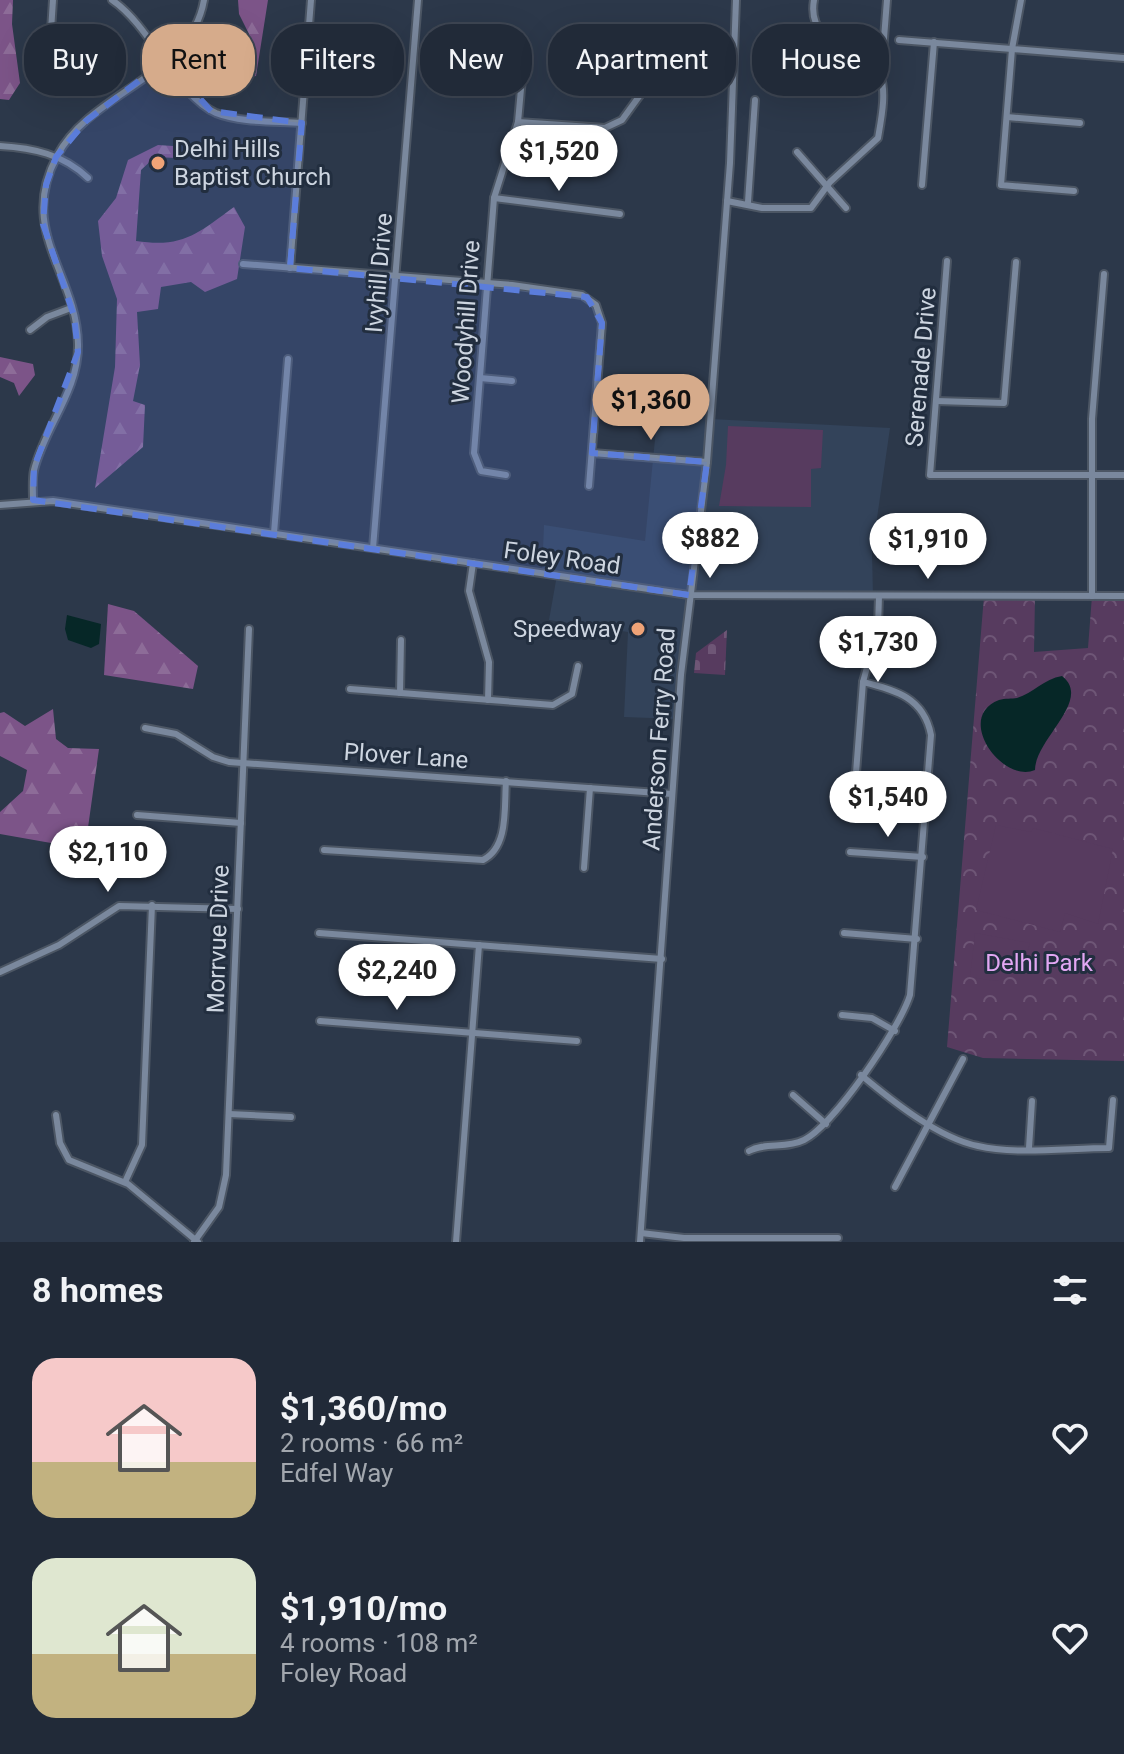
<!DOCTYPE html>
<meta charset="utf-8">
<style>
:root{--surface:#212a38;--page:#2d3643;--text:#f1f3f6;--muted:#a2a7ae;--line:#3e4653;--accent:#d6ab8b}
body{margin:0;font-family:Roboto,sans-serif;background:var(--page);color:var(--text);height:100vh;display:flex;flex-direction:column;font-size:30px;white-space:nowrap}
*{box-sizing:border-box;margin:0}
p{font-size:26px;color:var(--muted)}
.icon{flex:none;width:44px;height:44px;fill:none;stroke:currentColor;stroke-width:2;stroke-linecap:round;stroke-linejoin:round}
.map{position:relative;height:1242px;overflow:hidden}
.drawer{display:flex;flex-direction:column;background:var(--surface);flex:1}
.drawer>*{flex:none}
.banner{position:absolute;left:24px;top:24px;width:1076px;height:72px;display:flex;gap:16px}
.price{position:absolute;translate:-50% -68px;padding:0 18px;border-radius:28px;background:#fff;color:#222;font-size:26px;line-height:52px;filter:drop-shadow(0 2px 4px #0008)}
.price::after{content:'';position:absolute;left:50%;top:48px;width:24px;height:18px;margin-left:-12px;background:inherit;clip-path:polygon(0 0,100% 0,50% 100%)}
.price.on{background:var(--accent);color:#111}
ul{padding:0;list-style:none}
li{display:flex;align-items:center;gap:24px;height:200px;padding:0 32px}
li span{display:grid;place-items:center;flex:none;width:224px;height:160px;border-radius:24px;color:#555}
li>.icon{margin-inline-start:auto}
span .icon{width:96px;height:96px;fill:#fffc;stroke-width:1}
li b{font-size:34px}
h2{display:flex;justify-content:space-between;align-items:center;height:96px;padding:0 32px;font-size:34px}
.tag{padding:0 28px;border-radius:32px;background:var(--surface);box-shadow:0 8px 32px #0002,0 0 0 2px var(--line);font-size:28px;line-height:72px}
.tag.on{background:var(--accent);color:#111}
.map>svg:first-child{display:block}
.built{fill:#33435a}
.forest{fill:url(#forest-firs)}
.cemetery{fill:url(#cemetery-stones)}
.park{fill:url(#park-crowns)}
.pitch{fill:#573b5f}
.water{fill:#062727}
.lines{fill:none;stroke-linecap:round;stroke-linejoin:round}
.minor-casing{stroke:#4c5664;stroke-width:10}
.minor{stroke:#7a889d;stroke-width:6}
.marked{fill:#5b7ddb;fill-opacity:0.2;stroke:#5b7ddb;stroke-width:6;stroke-dasharray:16 10;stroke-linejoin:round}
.poi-dot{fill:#efa377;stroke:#222e3f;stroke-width:3}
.labels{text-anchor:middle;stroke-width:6;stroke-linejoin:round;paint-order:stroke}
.poi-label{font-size:24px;fill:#cdd5e0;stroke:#222e3f;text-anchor:start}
.street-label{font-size:24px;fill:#cdd5e0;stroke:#222e3f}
.park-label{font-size:24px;fill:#e2a7f3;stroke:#222e3f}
</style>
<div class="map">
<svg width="1124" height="1242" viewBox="0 0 1124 1242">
<defs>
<pattern id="forest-firs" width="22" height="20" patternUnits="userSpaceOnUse" patternTransform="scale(2)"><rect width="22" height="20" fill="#7c5488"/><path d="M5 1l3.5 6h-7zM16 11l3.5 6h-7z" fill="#8d6c98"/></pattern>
<pattern id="cemetery-stones" width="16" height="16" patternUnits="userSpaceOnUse" patternTransform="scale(2)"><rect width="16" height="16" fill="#573b5f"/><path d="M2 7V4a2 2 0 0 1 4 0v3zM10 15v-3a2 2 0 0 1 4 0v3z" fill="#6e5676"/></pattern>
<pattern id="park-crowns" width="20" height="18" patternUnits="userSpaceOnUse" patternTransform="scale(2)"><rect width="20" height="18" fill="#573b5f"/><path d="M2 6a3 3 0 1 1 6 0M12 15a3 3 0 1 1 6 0" fill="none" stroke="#6e5676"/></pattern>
</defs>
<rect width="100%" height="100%" fill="#2c384a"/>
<path class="built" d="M 658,409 L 711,412 L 711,419 L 890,428 L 872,553 L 873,596 L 689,595 L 678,719 L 624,717 L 628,632 L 549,620 L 557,575 L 542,573 L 544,525 L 645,541 Z"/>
<g class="forest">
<path d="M 0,0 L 13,0 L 12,24 L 20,83 L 9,100 L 0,99 Z"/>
<path d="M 238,0 L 268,0 L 256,76 L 245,77 L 226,67 L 249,34 L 239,14 Z"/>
<path d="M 158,145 L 173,146 L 177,158 L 155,157 L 141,170 L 136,241 C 183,248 197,234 234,207 L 245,227 L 237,279 L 205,292 L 191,282 L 161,287 L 158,309 L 137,312 L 140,365 L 133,401 L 145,405 L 143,447 L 95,488 L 115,367 L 117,299 L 102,256 L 98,221 L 116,198 L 128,160 Z"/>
<path d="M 0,357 L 33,364 L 35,375 L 19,396 L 14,383 L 0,377 Z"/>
<path d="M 108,604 L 134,611 L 198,666 L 193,689 L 104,675 Z"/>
<path d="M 53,709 L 56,739 L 68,748 L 99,749 L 85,849 L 0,834 L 0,812 L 23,791 L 27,770 L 0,756 L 0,713 L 4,712 L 25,726 Z"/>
</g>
<path class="cemetery" d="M 727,630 L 725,675 L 694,673 L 696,653 Z"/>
<path class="park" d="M 984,596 L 1035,596 L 1034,652 L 1088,648 L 1092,596 L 1124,596 L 1124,1061 L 983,1058 L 947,1047 Z"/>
<g class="pitch">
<path d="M 728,426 L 823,430 L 821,468 L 811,469 L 811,507 L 719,506 L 726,465 Z"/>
<path d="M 996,825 L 1031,832 L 1033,828 L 1113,849 L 1098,924 L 1065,913 L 1060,932 L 976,910 Z"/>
<path d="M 975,933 L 1030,943 L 1021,972 L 996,981 L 970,977 Z"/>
</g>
<g class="water">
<path d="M 67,615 L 101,624 L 99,644 L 91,648 L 68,640 L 65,629 Z"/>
<path d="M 1062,676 C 1093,700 1035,739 1035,770 C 1002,784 954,717 999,700 C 1005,698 1012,699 1017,698 C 1033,693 1044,679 1062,676 Z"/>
</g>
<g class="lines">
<defs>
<g id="minor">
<path d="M 112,0 C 151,26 177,96 216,113 C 241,123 275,121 302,123"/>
<path d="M 1021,0 L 1012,49 L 1001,185 L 1074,191"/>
<path d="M 899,40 L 1124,58"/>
<path d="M 50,46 L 53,0"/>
<path d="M 874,64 L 883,51 L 887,0"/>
<path d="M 1007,117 L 1080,123"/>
<path d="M 518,122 L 605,128 L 622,120 L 643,91"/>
<path d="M 0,146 C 33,148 63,154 88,178"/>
<path d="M 797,152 L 846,208"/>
<path d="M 922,185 L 934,42"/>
<path d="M 494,198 L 620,214"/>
<path d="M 727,201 L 762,208 L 811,208 L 830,182 L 878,138 C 881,120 887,92 880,75 C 871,51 805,50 814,0"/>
<path d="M 748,202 L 755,100"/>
<path d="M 947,261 L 930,475 L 1124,475"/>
<path d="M 243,264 L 512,285 L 582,295 L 596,305 L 602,323 L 589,486"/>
<path d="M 290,268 L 311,0"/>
<path d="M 30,330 L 47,317 L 71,308"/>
<path d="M 480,378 L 512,381"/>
<path d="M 936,401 L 1004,403 L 1016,262"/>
<path d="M 592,453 L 707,462"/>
<path d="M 506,475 L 481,471 L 474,453 L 494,198 L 518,122 L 524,56"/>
<path d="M 33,500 C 33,490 32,479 34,470 C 45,426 79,391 78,344 C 77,274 17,231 57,156 C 91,91 191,77 204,0"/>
<path d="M 0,505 L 53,501 L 689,595 L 1124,596"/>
<path d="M 274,533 L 288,359"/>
<path d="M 373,548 L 418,0"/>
<path d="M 473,563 L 469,591 L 489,662 L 488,700"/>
<path d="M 1092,596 L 1092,419 L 1104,274"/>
<path d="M 350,689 L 553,705 L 572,694 L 578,666"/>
<path d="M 400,693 L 401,640"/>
<path d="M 145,728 L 176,734 L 213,757 L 229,762 L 672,794"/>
<path d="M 856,773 L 863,682 L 878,627 L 879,596"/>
<path d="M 137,815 L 241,823"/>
<path d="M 324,850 L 483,860 C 509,847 504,807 506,781"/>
<path d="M 850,852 L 923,857"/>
<path d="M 584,868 L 590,788"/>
<path d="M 319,933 L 662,959"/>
<path d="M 844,933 L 917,939"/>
<path d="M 0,972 L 59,945 L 119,906 L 238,909"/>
<path d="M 842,1015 L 872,1018 L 895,1031"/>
<path d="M 320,1021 L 577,1041"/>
<path d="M 861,1075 C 891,1100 938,1138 978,1146 C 1016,1155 1069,1148 1109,1148 L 1113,1100"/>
<path d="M 793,1095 L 826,1124"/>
<path d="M 229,1114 L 291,1117"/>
<path d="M 56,1115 L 60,1143 L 69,1160 L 128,1184 L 198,1242"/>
<path d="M 1029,1148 L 1032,1101"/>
<path d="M 749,1151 C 765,1142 786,1149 804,1140 C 833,1126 900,1028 910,995 L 931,735 C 924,698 896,690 863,682"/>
<path d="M 125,1182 L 142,1145 L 152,905"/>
<path d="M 895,1187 L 963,1059"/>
<path d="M 641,1233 L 684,1238 L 838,1238"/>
<path d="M 194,1242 L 219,1207 L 226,1175 L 249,629"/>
<path d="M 456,1242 L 479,945"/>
<path d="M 640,1242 L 681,675 L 707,462 L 730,163 L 736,0"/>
</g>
</defs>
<use href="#minor" class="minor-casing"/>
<use href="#minor" class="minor"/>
</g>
<path class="marked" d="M 166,60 L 211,111 L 302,123 L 290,268 L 587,297 L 602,323 L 592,453 L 707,462 L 689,595 L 33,500 L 34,467 L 78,352 L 74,316 L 43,224 L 46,185 L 56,157 L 86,121 Z"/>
<g class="poi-dot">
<circle cx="158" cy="163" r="8"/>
<circle cx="638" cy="629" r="8"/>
</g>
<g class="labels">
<g class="poi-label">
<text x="174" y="157">Delhi Hills<tspan x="174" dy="28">Baptist Church</tspan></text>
<text x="622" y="637" text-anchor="end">Speedway</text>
</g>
<g class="street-label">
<text transform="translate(379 273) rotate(-85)" y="8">Ivyhill Drive</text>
<text transform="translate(466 322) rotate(-86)" y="8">Woodyhill Drive</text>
<text transform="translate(921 367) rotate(-85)" y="8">Serenade Drive</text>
<text transform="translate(562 558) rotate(8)" y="8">Foley Road</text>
<text transform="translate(659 739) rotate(-86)" y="8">Anderson Ferry Road</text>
<text transform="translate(406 756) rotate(4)" y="8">Plover Lane</text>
<text transform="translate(218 939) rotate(-88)" y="8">Morrvue Drive</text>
</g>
<g class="park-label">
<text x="1039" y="971">Delhi Park</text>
</g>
</g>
</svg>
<b class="price" style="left:559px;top:193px">$1,520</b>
<b class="price on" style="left:651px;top:442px">$1,360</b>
<b class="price" style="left:710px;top:580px">$882</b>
<b class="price" style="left:928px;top:581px">$1,910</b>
<b class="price" style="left:878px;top:684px">$1,730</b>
<b class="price" style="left:888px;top:839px">$1,540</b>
<b class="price" style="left:108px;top:894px">$2,110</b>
<b class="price" style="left:397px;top:1012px">$2,240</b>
<div class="banner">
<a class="tag">Buy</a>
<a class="tag on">Rent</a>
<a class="tag">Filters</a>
<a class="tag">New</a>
<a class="tag">Apartment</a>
<a class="tag">House</a>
</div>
</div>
<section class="drawer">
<h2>8 homes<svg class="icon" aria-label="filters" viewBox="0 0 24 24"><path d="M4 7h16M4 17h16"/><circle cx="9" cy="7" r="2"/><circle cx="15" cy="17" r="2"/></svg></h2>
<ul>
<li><span style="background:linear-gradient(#f6c9c9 65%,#c2b280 0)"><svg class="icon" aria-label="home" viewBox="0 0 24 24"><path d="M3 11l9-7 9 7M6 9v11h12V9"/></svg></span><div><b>$1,360/mo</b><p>2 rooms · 66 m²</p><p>Edfel Way</p></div><svg class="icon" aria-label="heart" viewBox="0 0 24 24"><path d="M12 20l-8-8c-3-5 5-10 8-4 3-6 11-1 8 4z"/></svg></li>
<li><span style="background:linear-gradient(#dfe7d0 60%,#c2b280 0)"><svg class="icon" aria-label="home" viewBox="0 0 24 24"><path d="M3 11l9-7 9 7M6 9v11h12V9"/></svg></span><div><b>$1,910/mo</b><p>4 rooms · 108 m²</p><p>Foley Road</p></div><svg class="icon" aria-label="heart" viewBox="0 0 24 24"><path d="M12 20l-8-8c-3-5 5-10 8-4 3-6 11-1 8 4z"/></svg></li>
</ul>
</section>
